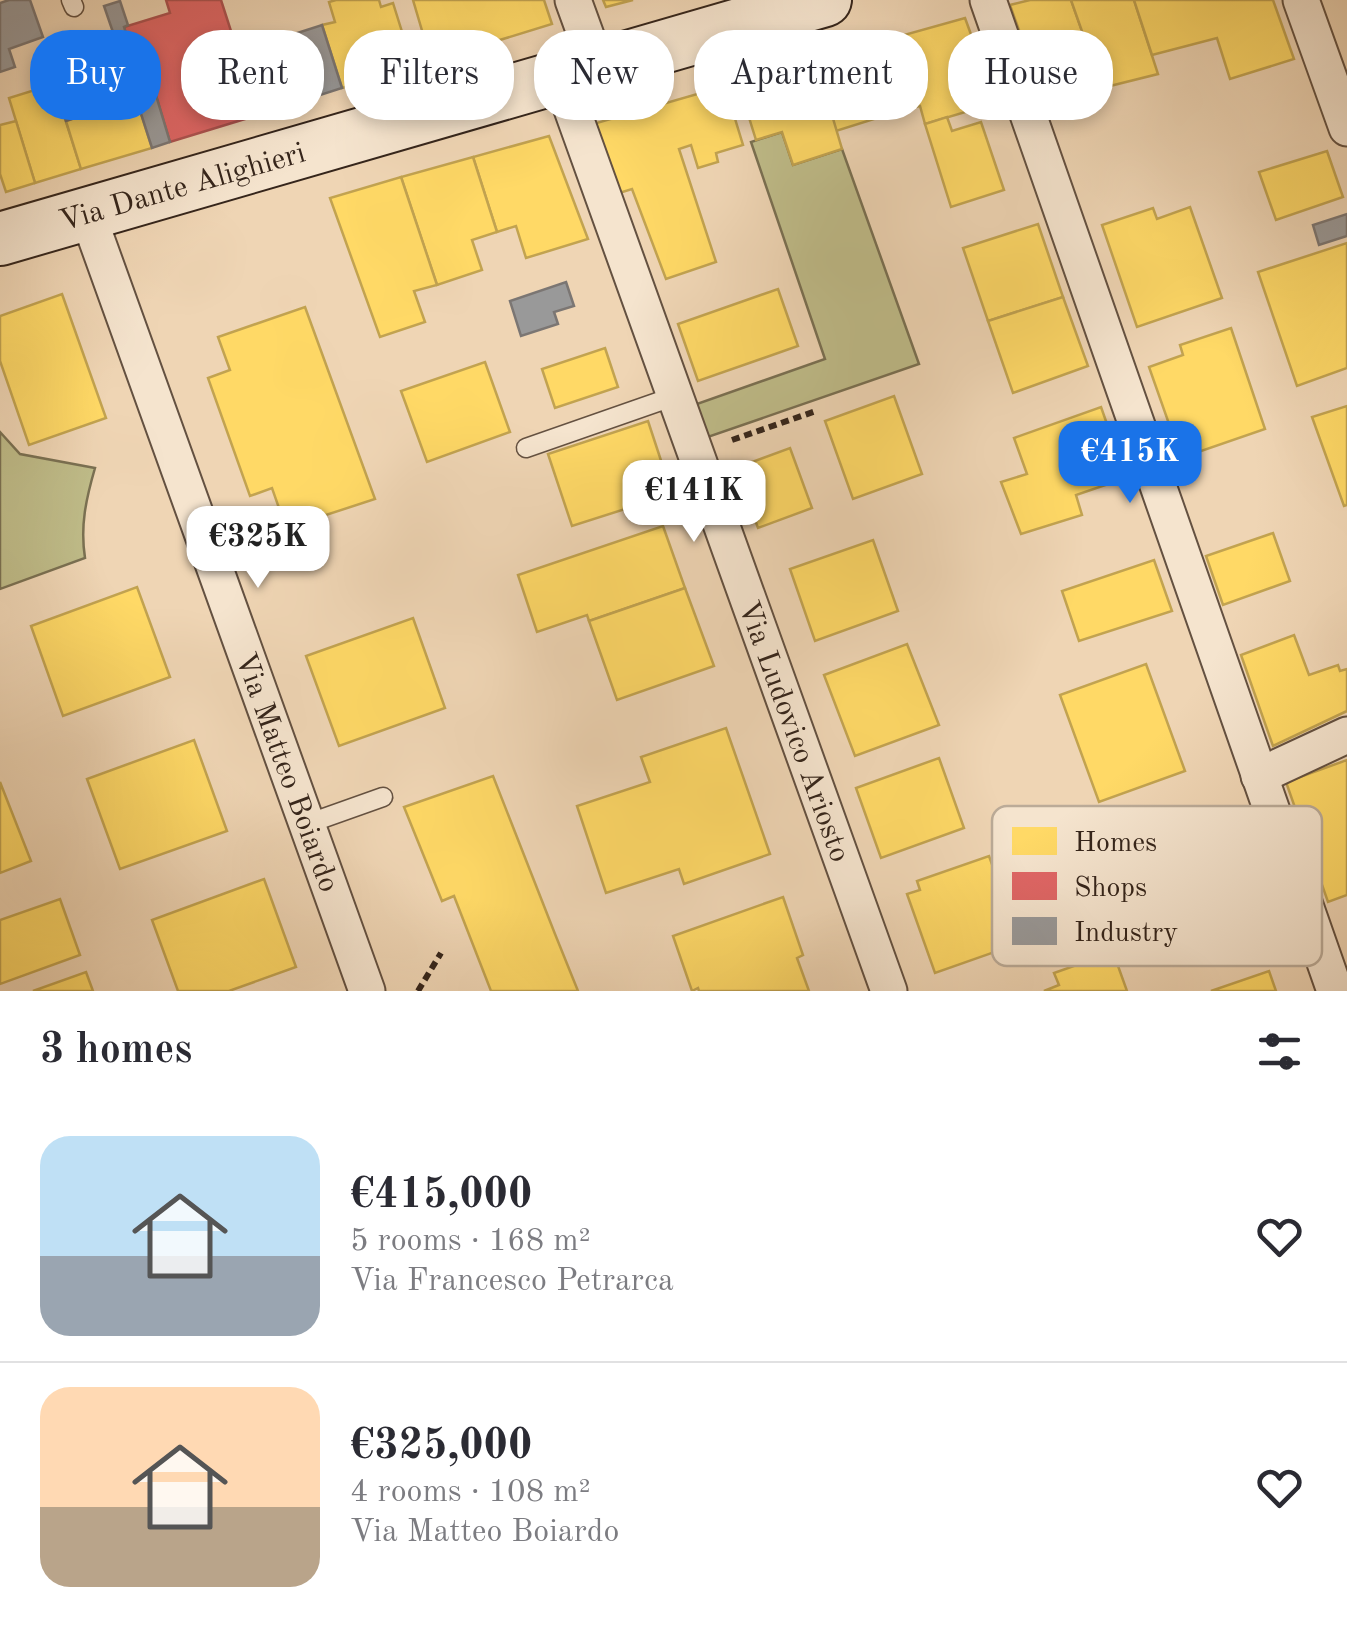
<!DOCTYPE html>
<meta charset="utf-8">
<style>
:root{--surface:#fff;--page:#f2f2f3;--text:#2b2b33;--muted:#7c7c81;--line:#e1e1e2;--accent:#1a73e8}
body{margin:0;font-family:"Old Standard TT",serif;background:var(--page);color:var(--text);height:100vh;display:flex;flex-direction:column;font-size:38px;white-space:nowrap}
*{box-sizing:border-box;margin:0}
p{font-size:32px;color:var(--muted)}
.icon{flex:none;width:55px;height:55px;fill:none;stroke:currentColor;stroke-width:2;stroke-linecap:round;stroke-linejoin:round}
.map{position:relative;height:991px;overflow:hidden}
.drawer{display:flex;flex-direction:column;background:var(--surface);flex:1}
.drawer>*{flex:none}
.banner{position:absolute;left:30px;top:30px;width:1288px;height:90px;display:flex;gap:20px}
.price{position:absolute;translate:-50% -85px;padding:0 22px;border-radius:20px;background:#fff;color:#222;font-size:32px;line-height:65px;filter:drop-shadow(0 2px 5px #0008)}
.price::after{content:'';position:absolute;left:50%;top:60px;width:30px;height:22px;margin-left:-15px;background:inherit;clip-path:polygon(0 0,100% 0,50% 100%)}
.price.selected{background:var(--accent);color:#fff}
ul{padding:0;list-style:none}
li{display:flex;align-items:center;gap:30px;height:250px;padding:0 40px}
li+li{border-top:2px solid var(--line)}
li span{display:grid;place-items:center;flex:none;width:280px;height:200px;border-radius:30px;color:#555}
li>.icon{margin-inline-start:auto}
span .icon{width:120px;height:120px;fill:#fffc;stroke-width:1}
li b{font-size:42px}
h2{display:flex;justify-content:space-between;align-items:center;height:120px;padding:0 40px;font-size:42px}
.chip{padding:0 35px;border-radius:40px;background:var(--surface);box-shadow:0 5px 15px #0003;font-size:35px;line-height:90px}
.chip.selected{background:var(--accent);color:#fff}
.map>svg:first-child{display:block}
.green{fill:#bfbc89;stroke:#7a7052;stroke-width:2.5}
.homes{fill:#ffd966;stroke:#c2a350;stroke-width:2.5}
.shops{fill:#e06666;stroke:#ad5250;stroke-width:2.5}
.industry{fill:#999;stroke:#7b7673;stroke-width:2.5}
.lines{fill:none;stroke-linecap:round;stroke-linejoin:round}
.lane-casing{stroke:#645141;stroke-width:21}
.street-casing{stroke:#645141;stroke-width:39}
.secondary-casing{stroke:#35251b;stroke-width:56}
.path{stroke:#35251b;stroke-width:6;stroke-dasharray:8 5;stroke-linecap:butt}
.lane{stroke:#f5e4ce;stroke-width:18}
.street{stroke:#f5e4ce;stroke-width:35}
.secondary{stroke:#f5e4ce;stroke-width:52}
.labels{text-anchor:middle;stroke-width:10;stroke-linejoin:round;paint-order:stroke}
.street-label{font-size:30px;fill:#35251b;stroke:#f5e4ce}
.key{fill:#f5e4ce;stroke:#bbab98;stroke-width:2.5}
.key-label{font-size:28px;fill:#35251b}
</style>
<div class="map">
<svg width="1347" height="991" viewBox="0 0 1347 991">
<rect width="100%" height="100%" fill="#efd5b4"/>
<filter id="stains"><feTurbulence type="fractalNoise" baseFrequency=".002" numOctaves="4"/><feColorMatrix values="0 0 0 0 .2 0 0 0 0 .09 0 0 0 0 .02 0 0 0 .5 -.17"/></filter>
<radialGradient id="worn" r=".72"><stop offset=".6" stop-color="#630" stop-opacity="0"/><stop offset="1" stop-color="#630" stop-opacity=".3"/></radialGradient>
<g class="green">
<path d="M 782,132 L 793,165 L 842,149 L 919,364 L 705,438 L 694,405 L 825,359 L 751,142 Z"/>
<path d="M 0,432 L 20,454 L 95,468 C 86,499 80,526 85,558 L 0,589 Z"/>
</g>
<g class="homes">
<path d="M 336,0 L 379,0 L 381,7 L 393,3 L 413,67 L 342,88 L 322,25 L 335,22 L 329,2 Z"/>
<path d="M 413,0 L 544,0 L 552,24 L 431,61 Z"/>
<path d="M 603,0 L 633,0 L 606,7 Z"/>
<path d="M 1030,0 L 1071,0 L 1102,88 L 1045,103 L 1010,5 Z"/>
<path d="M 1071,0 L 1134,0 L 1158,74 L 1102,88 Z"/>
<path d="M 1134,0 L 1273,0 L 1294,59 L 1230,79 L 1217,38 L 1152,55 Z"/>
<path d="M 965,18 L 996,103 L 925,124 L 920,106 L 906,109 L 886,40 Z"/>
<path d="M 886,40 L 906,109 L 836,131 L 816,61 Z"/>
<path d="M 816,61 L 842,149 L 793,165 L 782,132 L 756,140 L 738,82 Z"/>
<path d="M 54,84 L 81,169 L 35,183 L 9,98 Z"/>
<path d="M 725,86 L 743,145 L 716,153 L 718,162 L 698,168 L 691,145 L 679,149 L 716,262 L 666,279 L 632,189 L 616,194 L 593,124 Z"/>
<path d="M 115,93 L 118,103 L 136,98 L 152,148 L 81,169 L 66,121 L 84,115 L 80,104 Z"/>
<path d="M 947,117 L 952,131 L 981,122 L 1004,190 L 951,207 L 925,124 Z"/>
<path d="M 16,121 L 35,183 L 6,192 L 0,174 L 0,125 Z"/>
<path d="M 549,136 L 588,239 L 526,258 L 516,226 L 497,232 L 473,157 Z"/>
<path d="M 1327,151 L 1343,197 L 1276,220 L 1259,172 Z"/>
<path d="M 473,157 L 497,232 L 472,240 L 482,270 L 437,285 L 401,177 Z"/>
<path d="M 401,177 L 437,285 L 414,291 L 425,322 L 380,337 L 330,198 Z"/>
<path d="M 1190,207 L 1222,298 L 1137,327 L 1102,225 L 1153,208 L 1157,219 Z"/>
<path d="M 1038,224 L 1063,297 L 988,321 L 963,248 Z"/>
<path d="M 1347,243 L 1347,368 L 1297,386 L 1258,272 Z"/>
<path d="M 778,289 L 798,346 L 698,381 L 678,324 Z"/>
<path d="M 62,294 L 106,418 L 29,445 L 0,361 L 0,316 Z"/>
<path d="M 1063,297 L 1088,366 L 1013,393 L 988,321 Z"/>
<path d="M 305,307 L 375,499 L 286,528 L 272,488 L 250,496 L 208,378 L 230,370 L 218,337 Z"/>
<path d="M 1231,328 L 1265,429 L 1181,458 L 1149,367 L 1183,355 L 1180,345 Z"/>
<path d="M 605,348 L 618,387 L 555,408 L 542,369 Z"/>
<path d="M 485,362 L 510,432 L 427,462 L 401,391 Z"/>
<path d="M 894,396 L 922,474 L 853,499 L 825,421 Z"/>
<path d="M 1347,406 L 1347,505 L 1344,506 L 1312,417 Z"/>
<path d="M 1101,407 L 1126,478 L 1076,495 L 1082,515 L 1021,534 L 1001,482 L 1027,474 L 1014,438 Z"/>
<path d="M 648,421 L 672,494 L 572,526 L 548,454 Z"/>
<path d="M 790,448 L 812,508 L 758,528 L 736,468 Z"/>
<path d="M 663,526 L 685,588 L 589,621 L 587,615 L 537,632 L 518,575 Z"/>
<path d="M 1273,533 L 1290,581 L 1223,605 L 1206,556 Z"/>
<path d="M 873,540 L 898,611 L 815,641 L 790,569 Z"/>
<path d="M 1154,560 L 1172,611 L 1079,641 L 1062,591 Z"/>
<path d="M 137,587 L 170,677 L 63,716 L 31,626 Z"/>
<path d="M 685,588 L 714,666 L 617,700 L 589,621 Z"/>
<path d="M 413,618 L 445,708 L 339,746 L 306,656 Z"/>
<path d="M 1294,635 L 1309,675 L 1338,665 L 1340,671 L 1347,669 L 1347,711 L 1273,746 L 1241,655 Z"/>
<path d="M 907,644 L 939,725 L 855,756 L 824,675 Z"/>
<path d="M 1146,664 L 1185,771 L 1099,802 L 1060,695 Z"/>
<path d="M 726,728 L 770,854 L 684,884 L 679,869 L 606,893 L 577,806 L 650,782 L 641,757 Z"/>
<path d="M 194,740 L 227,831 L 120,869 L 87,779 Z"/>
<path d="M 939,758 L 964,828 L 881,858 L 856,788 Z"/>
<path d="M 1347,760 L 1347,895 L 1328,902 L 1286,782 Z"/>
<path d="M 493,776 L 555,934 L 578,991 L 491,991 L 454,896 L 442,901 L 404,807 Z"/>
<path d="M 0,782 L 31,861 L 0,873 Z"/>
<path d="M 989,856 L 1020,943 L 935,973 L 907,894 L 920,890 L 917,881 Z"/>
<path d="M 264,879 L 296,967 L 229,991 L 178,991 L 152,920 Z"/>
<path d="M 783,897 L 803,955 L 797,958 L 809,991 L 699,991 L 698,988 L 692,991 L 673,936 Z"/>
<path d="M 60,899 L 80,955 L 0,984 L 0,920 Z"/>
<path d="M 1113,952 L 1127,991 L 1044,991 L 1059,985 L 1054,973 Z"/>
<path d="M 1269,971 L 1276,991 L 1211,991 Z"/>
<path d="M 86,972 L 93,991 L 33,991 Z"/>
</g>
<path class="shops" d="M 166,0 L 221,0 L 258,115 L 170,142 L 155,92 L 145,95 L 124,27 L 170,13 Z"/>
<g class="industry">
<path d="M 9,0 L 30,0 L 43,37 L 9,49 L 15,67 L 0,72 L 0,3 Z"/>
<path d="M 120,1 L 128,25 L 124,27 L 145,95 L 118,103 L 115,93 L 80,104 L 84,115 L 66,121 L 54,84 L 74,78 L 68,61 L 98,52 L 96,44 L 115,38 L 104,6 Z"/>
<path d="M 322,25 L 342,88 L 258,115 L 238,52 Z"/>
<path d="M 155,92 L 170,142 L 152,148 L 136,98 Z"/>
<path d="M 1347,214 L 1347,236 L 1319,245 L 1313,225 Z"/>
<path d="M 566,282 L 574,306 L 554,312 L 558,324 L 521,336 L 510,301 Z"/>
</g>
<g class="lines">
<defs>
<g id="lane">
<path d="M 71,0 L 74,7"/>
<path d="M 526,448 L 675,396"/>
<path d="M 307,824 L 383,797"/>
</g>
<g id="street">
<path d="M 573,0 L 597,66"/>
<path d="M 988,0 L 1335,991"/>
<path d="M 1301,0 L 1347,128"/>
<path d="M 560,76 L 889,991"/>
<path d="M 87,213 L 367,991"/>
<path d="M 1259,776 L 1347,735"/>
</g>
<path id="secondary" d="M 0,239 L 825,0"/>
</defs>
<use href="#lane" class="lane-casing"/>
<use href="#street" class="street-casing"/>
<use href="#secondary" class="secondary-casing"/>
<g class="path">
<path d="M 732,440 L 816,411"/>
<path d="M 418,991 L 441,953"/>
</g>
<use href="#lane" class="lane"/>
<use href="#street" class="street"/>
<use href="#secondary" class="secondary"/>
</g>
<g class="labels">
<g class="street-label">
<text transform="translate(182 186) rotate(-16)" y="10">Via Dante Alighieri</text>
<text transform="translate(795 731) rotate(70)" y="10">Via Ludovico Ariosto</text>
<text transform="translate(288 772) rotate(70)" y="10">Via Matteo Boiardo</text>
</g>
</g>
<rect x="992" y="806" width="330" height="160" rx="15" class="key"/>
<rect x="1012" y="827" width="45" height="28" fill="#ffd966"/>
<rect x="1012" y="872" width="45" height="28" fill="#e06666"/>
<rect x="1012" y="917" width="45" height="28" fill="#999"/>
<g class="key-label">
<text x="1074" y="851">Homes</text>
<text x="1074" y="896">Shops</text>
<text x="1074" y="941">Industry</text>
</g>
<rect width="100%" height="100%" filter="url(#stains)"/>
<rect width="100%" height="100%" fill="url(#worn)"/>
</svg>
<b class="price selected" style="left:1130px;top:506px">€415K</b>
<b class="price" style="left:694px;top:545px">€141K</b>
<b class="price" style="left:258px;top:591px">€325K</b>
<div class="banner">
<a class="chip selected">Buy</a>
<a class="chip">Rent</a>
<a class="chip">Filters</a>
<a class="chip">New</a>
<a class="chip">Apartment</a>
<a class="chip">House</a>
</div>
</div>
<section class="drawer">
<h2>3 homes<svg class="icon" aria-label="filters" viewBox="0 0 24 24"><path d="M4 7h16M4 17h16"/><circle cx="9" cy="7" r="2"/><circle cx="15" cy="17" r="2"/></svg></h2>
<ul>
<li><span style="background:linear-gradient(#bfe0f5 60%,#9aa5b1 0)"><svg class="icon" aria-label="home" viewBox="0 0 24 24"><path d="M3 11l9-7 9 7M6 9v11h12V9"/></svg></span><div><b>€415,000</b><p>5 rooms · 168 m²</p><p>Via Francesco Petrarca</p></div><svg class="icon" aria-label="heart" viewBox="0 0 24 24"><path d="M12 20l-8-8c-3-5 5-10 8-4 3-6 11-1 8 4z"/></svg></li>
<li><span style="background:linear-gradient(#ffd9b3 60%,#b9a48a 0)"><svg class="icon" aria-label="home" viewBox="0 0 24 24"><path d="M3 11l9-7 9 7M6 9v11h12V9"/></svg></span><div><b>€325,000</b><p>4 rooms · 108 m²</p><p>Via Matteo Boiardo</p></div><svg class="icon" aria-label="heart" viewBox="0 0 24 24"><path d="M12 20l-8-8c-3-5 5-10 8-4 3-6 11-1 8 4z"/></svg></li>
</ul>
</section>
